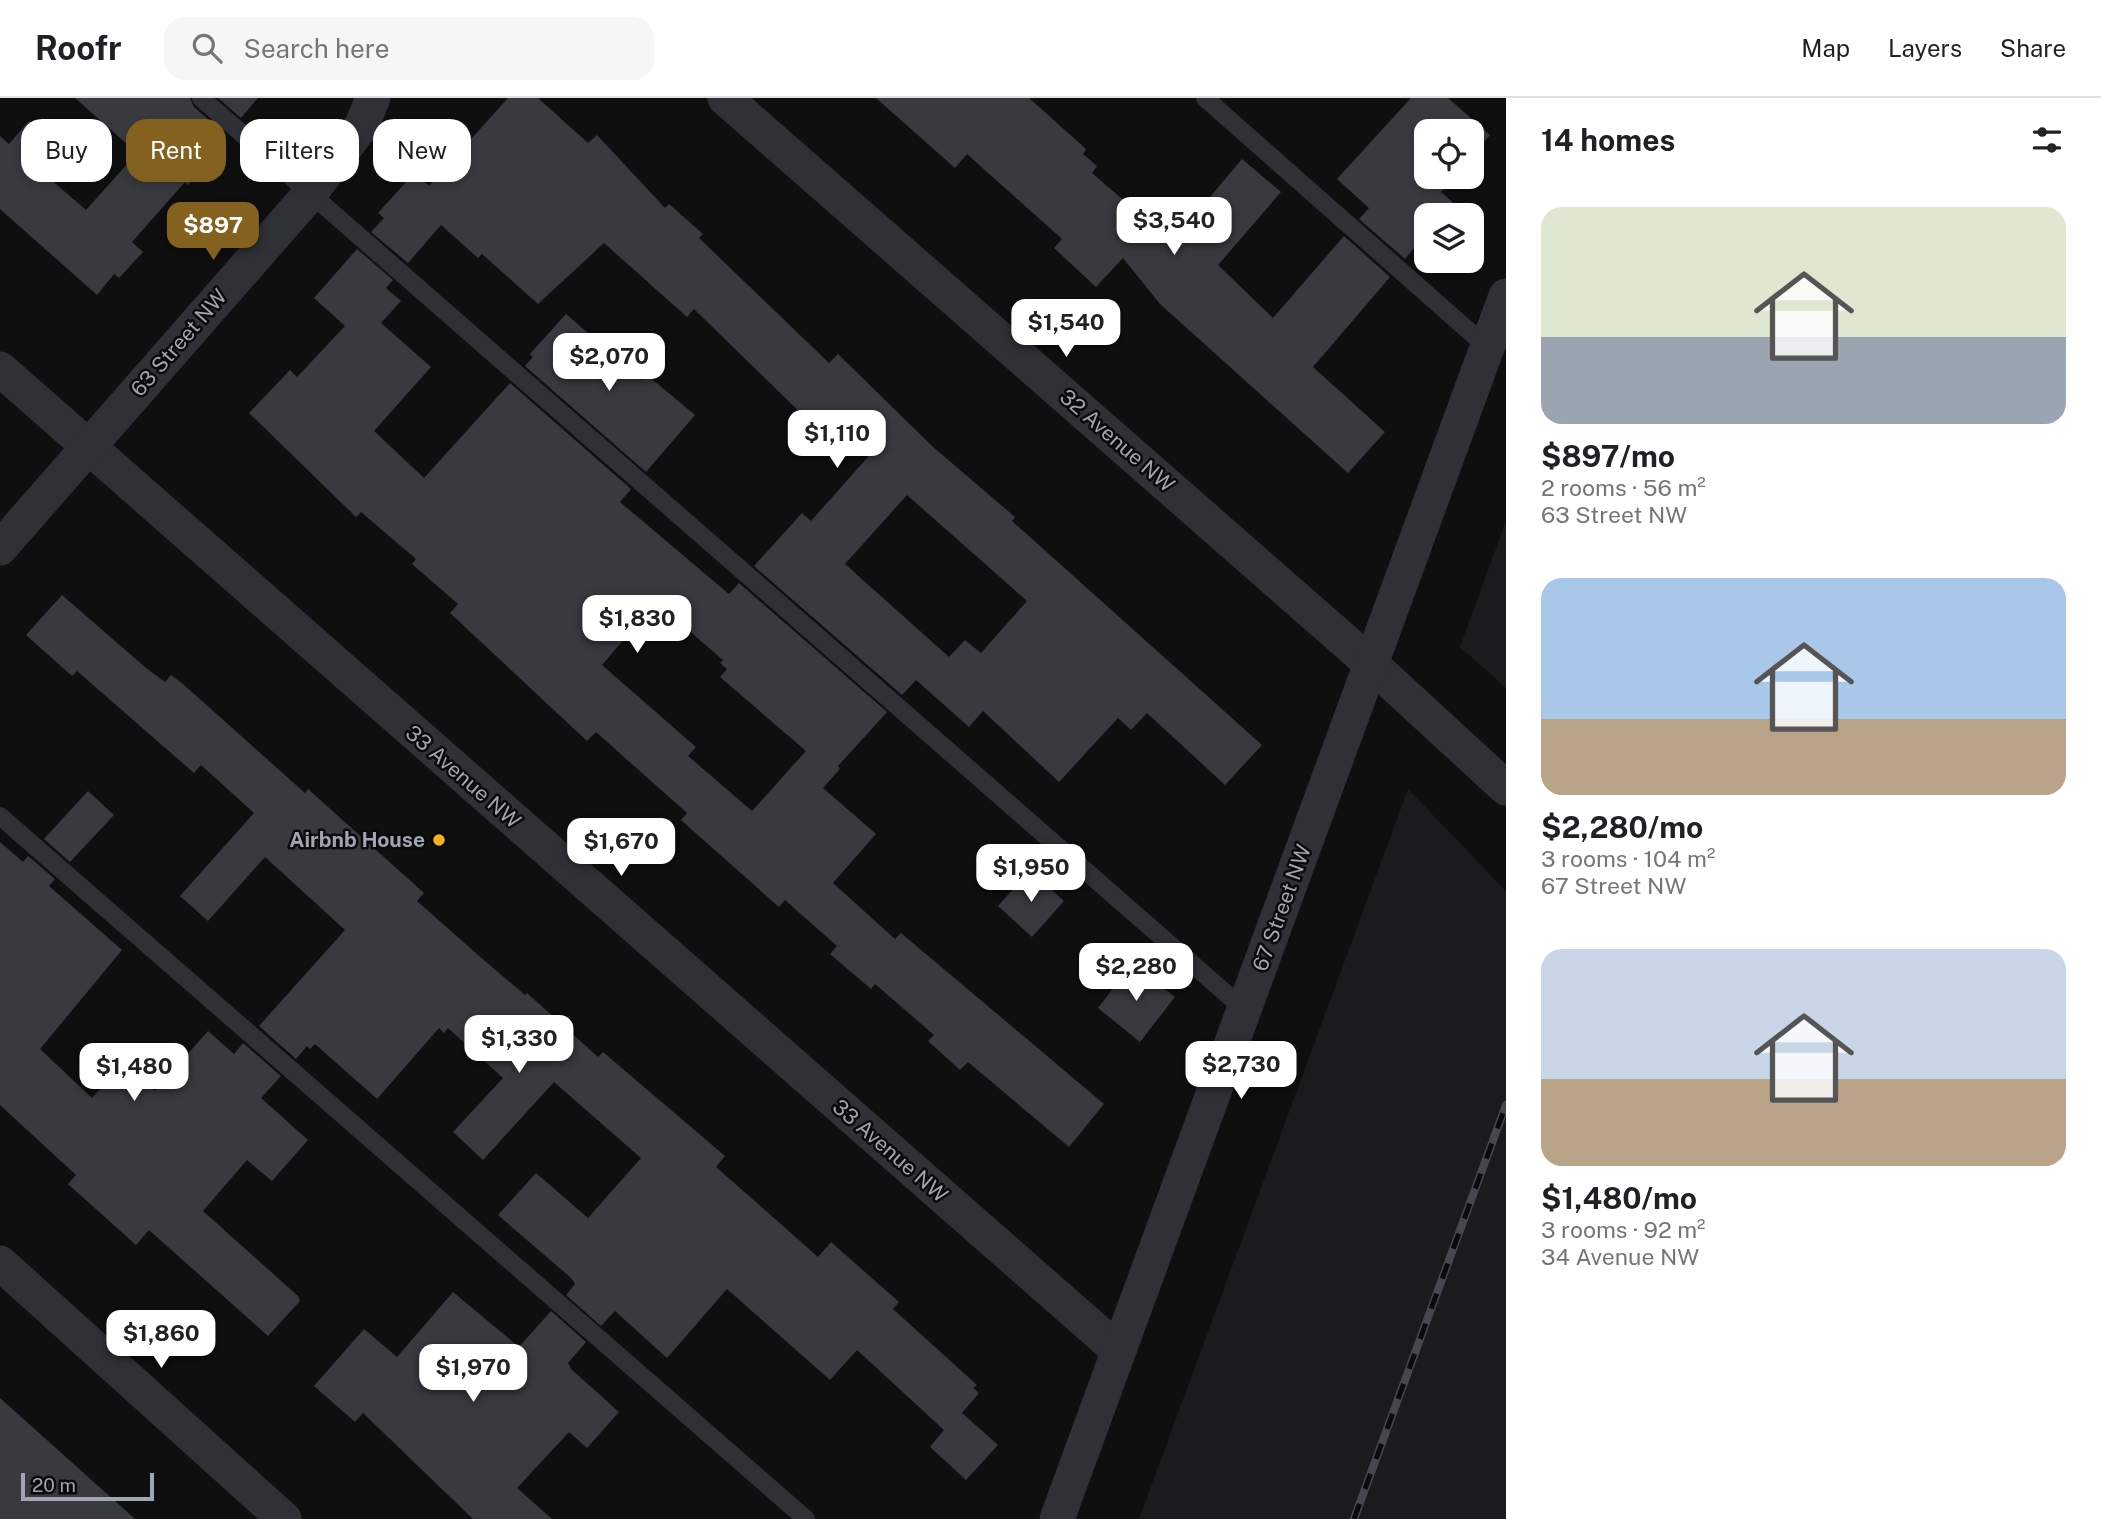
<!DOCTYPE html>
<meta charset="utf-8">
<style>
:root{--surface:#fff;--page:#f6f6f6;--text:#202124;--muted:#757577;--line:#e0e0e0;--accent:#84611f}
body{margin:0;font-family:"Public Sans",sans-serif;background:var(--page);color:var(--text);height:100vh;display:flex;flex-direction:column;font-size:26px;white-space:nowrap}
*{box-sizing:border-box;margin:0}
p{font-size:23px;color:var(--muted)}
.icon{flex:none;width:38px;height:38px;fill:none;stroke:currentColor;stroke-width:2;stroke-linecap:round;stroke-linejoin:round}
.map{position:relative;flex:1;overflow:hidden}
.side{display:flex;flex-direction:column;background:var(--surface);width:595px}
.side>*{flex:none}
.banner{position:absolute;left:21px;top:21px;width:665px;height:63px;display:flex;gap:14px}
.controls{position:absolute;left:1414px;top:21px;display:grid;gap:14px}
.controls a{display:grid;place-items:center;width:70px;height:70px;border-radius:14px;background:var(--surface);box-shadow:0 4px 10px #0003;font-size:35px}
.scale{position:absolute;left:21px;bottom:18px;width:133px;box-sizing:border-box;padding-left:7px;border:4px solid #9ea5b3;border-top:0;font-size:19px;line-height:24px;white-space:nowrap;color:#9ea5b3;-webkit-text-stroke:5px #0a0a0b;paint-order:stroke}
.price{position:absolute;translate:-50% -60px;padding:0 16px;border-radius:14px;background:#fff;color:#222;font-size:23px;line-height:46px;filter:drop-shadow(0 2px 4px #0008)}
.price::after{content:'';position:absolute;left:50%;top:42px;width:21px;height:16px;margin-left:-10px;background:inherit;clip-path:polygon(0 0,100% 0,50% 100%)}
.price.active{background:var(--accent);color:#fff}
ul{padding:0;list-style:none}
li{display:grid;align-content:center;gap:14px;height:371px;padding:0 35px}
li span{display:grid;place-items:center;height:217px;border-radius:21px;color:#555}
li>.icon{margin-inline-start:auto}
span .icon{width:126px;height:126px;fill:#fffc;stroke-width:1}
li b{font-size:30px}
h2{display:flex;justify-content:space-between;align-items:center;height:84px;padding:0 35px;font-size:30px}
.pill{padding:0 24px;border-radius:21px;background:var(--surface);box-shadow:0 4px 10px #0003;font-size:24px;line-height:63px}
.pill.active{background:var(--accent);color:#fff}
header{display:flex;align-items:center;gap:42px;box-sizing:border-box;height:98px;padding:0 35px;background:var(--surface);border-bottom:2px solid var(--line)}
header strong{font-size:33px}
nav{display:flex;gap:38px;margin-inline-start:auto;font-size:24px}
.search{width:490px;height:63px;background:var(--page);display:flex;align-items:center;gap:18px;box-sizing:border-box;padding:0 24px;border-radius:21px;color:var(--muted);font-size:26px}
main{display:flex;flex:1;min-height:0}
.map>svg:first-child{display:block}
.built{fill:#1a1b1d}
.building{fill:#383a3f;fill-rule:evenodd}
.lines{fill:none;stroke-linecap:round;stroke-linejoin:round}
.service{stroke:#2f3136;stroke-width:18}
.minor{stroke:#2f3136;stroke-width:35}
.rail-casing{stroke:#46484f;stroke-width:8}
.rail{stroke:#0a0a0b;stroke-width:5;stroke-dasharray:16;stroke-linecap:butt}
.poi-dot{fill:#ffb018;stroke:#0a0a0b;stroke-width:2.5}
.labels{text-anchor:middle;stroke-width:5;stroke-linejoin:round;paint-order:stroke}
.street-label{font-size:21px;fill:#9ea5b3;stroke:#0a0a0b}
.poi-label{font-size:21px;font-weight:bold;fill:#9ea5b3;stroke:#0a0a0b;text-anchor:end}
</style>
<header>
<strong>Roofr</strong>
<div class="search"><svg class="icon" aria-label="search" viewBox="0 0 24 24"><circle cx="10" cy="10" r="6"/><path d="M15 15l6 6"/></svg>Search here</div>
<nav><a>Map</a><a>Layers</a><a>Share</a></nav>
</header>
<main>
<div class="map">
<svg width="1506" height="1421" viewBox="0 0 1506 1421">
<rect width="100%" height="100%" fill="#0f0f10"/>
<g class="built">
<path d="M 1506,423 L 1506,590 L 1460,549 Z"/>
<path d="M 1408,691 L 1506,793 L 1506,1421 L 1139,1421 Z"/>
</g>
<g class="building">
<path d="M 75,0 L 190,0 L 194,9 L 226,37 L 219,45 L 222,49 L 188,87 L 185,84 L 132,144 L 143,154 L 119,180 L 114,176 L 97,197 L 0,111 L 0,38 L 9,46 L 29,23 L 56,46 L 35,68 L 86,112 L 137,55 Z"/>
<path d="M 218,0 L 258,0 L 241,20 Z"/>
<path d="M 508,0 L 538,0 L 588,45 L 597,37 L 665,110 L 669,106 L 703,136 L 699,140 L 829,265 L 838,256 L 932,348 L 1015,419 L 1012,423 L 1262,647 L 1225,687 L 1147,615 L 1131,632 L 1118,620 L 1059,684 L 983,613 L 969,629 L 916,582 L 902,597 L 754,468 L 802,415 L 811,423 L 868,359 L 818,312 L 808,322 L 694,211 L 687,219 L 604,145 L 538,206 L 482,156 L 478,160 L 441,127 L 408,165 L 371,134 L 384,120 L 378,115 L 414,75 L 429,88 ZM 907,397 L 1027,503 L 981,555 L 965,542 L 949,559 L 845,466 Z"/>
<path d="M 876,0 L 1029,0 L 1086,51 L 1083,56 L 1097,68 L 1092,75 L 1172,144 L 1242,61 L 1281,94 L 1218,167 L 1273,220 L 1344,138 L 1390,179 L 1313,269 L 1385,334 L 1348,375 L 1160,206 L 1123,160 L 1096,189 L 1054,150 L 1062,141 L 967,56 L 955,70 Z"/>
<path d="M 1411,0 L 1448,0 L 1490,37 L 1472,58 L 1472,33 L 1426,33 L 1426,79 L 1454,79 L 1441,94 L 1467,117 L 1426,117 L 1426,161 L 1414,150 L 1405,161 L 1359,121 L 1369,110 L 1337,81 Z"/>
<path d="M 357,151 L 393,182 L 386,190 L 401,203 L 381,225 L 431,269 L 374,333 L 424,380 L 510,285 L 631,391 L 620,404 L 729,496 L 739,485 L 887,614 L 838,668 L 840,671 L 823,690 L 876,736 L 833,785 L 895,841 L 901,835 L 1104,1006 L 1069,1049 L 968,964 L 960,972 L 928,943 L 934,937 L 875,886 L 871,891 L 830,856 L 837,848 L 785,802 L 779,809 L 681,722 L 687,715 L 596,634 L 587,643 L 450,515 L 458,506 L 412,466 L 416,461 L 361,414 L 356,419 L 249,315 L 290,272 L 297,279 L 345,228 L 314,200 ZM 656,504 L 723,562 L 720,565 L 727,571 L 720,579 L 806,653 L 752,713 L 688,658 L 696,649 L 602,567 Z"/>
<path d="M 566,216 L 642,282 L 647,277 L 695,317 L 646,374 L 525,268 L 533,259 L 530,256 Z"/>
<path d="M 62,497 L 146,570 L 165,584 L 171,577 L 183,586 L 305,695 L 308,691 L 424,795 L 417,803 L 478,857 L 525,897 L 527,895 L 598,959 L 603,954 L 725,1058 L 716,1069 L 818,1159 L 831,1144 L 899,1204 L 893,1211 L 977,1287 L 973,1290 L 979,1295 L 962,1315 L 998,1347 L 966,1382 L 930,1349 L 944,1332 L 857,1252 L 830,1282 L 727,1191 L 667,1260 L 615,1213 L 601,1228 L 566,1197 L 575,1186 L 571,1180 L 498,1117 L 536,1075 L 588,1120 L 641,1060 L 554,984 L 483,1062 L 453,1034 L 503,980 L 448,930 L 444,935 L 439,930 L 377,1001 L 315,946 L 310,951 L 307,948 L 296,961 L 259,928 L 345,832 L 265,759 L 208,823 L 180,798 L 254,715 L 201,667 L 194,675 L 77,573 L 72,578 L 26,537 Z"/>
<path d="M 88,693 L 114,717 L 70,764 L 44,741 Z"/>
<path d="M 0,744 L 23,764 L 28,758 L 55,781 L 49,788 L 122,852 L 40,951 L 92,1000 L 125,964 L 155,993 L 208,933 L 234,956 L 243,945 L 281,978 L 261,1000 L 308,1042 L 272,1083 L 247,1062 L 203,1113 L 298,1198 L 300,1203 L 268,1238 L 149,1132 L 136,1147 L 68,1086 L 76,1077 L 0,1007 Z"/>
<path d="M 1030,772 L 1064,803 L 1032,839 L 998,808 Z"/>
<path d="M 1132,866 L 1175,899 L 1140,944 L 1098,910 Z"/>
<path d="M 453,1194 L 519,1249 L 551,1213 L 586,1244 L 568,1265 L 571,1271 L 619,1314 L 587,1350 L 569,1334 L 517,1390 L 552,1421 L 473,1421 L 363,1315 L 355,1324 L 314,1288 L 364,1231 L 397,1259 Z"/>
<path d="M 0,1300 L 135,1421 L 0,1421 Z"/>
</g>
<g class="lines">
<g class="service">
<path d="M 201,0 L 1245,912"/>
<path d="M 1205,0 L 1487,249"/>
<path d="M 0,718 L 806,1421"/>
</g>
<g class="minor">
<path d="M 725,0 L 1370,565 L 1506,690"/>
<path d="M 0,271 L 1118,1252"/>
<path d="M 0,450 L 309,97 L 362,27 L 373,0"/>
<path d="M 0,1165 L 284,1421"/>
<path d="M 1057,1421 L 1506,198"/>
</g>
<defs>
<path id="rail" d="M 1354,1421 L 1506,1007"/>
</defs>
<use href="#rail" class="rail-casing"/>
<use href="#rail" class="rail"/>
</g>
<circle class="poi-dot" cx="439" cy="742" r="7"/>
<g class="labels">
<g class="street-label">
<text transform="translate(179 245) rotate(-49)" y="7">63 Street NW</text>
<text transform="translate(1117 343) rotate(41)" y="7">32 Avenue NW</text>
<text transform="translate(463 679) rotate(41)" y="7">33 Avenue NW</text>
<text transform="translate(1282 810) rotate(-70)" y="7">67 Street NW</text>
<text transform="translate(890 1053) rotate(41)" y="7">33 Avenue NW</text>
</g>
<g class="poi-label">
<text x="425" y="749">Airbnb House</text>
</g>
</g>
</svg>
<div class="controls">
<a><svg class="icon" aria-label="locate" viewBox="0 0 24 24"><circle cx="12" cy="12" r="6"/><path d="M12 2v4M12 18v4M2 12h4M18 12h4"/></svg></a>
<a><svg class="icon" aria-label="layers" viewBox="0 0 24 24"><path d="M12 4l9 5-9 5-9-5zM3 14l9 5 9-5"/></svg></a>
</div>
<div class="scale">20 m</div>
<b class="price" style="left:1174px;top:159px">$3,540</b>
<b class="price active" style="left:213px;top:164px">$897</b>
<b class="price" style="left:1066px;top:261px">$1,540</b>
<b class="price" style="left:609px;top:295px">$2,070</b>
<b class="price" style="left:837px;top:372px">$1,110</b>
<b class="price" style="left:637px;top:557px">$1,830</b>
<b class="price" style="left:621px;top:780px">$1,670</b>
<b class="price" style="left:1031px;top:806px">$1,950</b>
<b class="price" style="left:1136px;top:905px">$2,280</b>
<b class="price" style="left:519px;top:977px">$1,330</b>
<b class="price" style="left:1241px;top:1003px">$2,730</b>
<b class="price" style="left:134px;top:1005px">$1,480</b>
<b class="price" style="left:161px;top:1272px">$1,860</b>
<b class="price" style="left:473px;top:1306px">$1,970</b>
<div class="banner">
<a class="pill">Buy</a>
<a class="pill active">Rent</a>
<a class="pill">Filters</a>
<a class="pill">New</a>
</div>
</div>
<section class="side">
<h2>14 homes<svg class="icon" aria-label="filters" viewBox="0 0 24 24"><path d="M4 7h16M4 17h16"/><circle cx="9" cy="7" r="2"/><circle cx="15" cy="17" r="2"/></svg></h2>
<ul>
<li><span style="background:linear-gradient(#dfe7d0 60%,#9aa5b1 0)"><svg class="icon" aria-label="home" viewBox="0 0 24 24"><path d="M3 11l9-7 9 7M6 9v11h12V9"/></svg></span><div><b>$897/mo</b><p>2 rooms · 56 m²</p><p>63 Street NW</p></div></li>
<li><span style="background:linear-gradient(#a9c7e8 65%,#b9a48a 0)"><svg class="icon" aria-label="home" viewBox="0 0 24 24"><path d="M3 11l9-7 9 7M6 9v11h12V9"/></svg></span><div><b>$2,280/mo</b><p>3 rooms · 104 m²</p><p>67 Street NW</p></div></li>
<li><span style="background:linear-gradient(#c9d6e8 60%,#b9a48a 0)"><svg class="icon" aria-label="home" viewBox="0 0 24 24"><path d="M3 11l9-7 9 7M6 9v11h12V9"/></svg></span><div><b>$1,480/mo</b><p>3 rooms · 92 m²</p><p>34 Avenue NW</p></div></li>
</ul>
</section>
</main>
